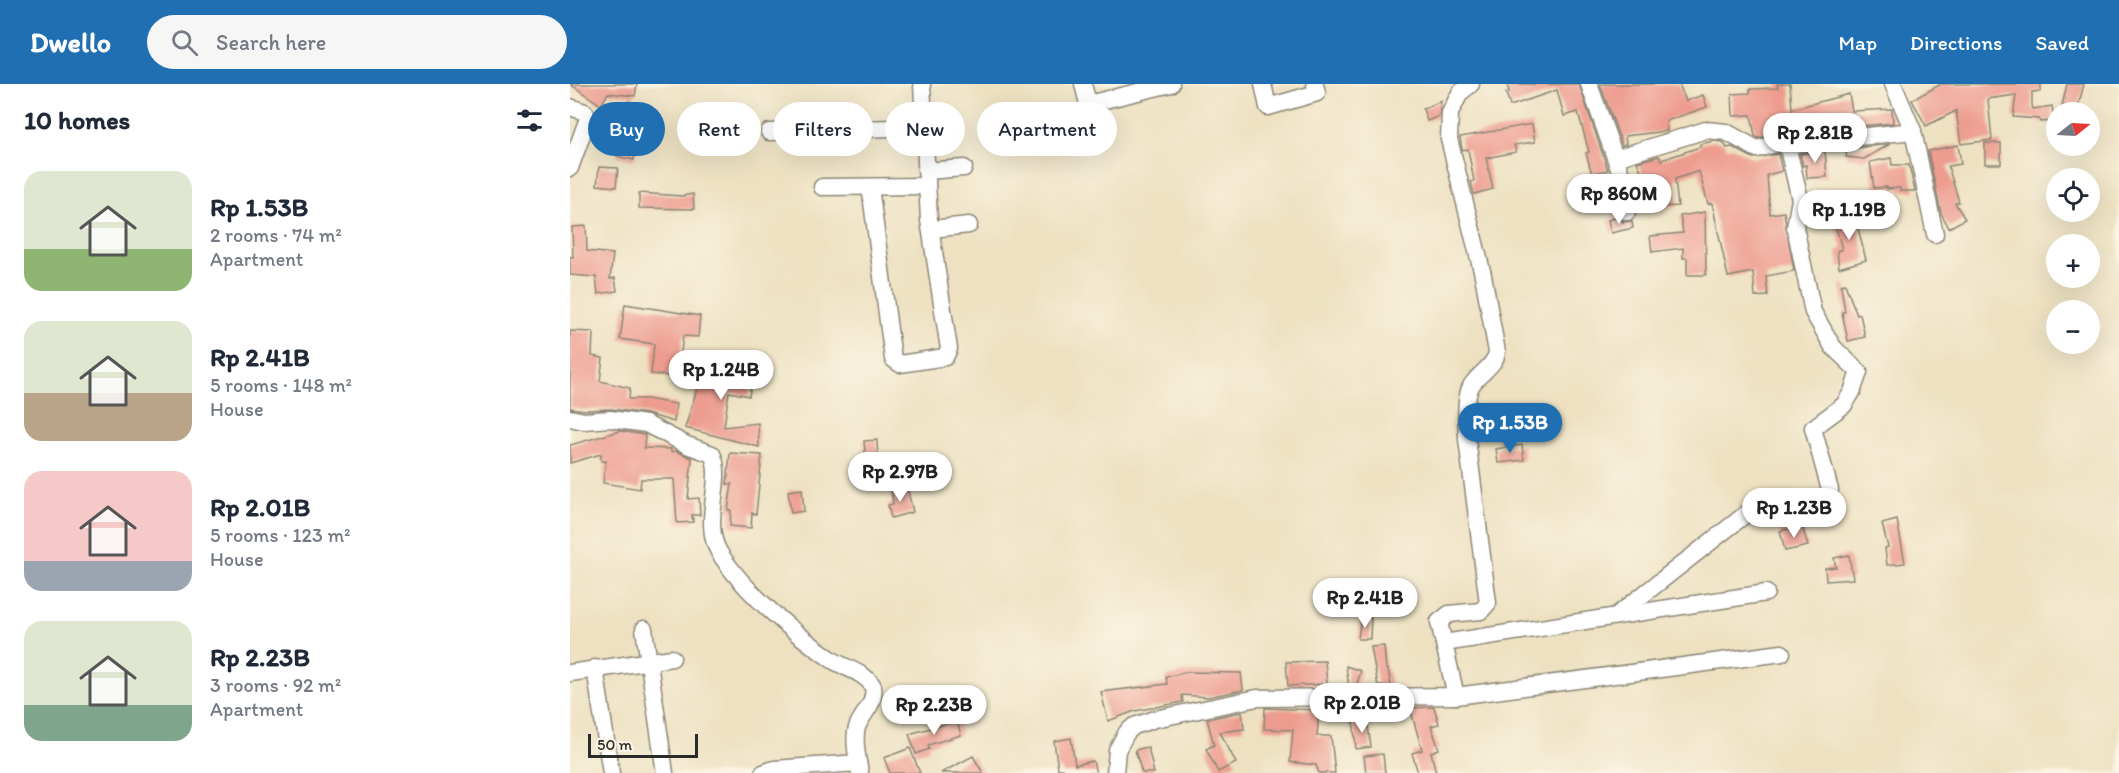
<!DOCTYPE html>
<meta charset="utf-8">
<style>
:root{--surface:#fff;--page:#f6f6f7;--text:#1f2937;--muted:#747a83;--accent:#1f6fb2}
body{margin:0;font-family:Itim,sans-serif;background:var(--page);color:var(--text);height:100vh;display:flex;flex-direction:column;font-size:22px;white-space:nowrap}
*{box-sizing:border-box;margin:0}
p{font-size:20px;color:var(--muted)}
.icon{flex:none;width:33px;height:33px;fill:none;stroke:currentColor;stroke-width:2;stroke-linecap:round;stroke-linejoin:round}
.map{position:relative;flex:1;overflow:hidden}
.drawer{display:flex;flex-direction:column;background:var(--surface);width:570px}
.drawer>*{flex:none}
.top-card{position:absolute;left:18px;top:18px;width:570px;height:54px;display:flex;gap:12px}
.needle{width:39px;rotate:72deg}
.buttons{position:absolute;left:1476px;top:18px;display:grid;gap:12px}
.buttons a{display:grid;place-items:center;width:54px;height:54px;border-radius:50%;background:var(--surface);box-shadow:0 6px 24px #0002;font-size:30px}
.scale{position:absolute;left:18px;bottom:15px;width:110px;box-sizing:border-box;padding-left:6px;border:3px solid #2b2b2b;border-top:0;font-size:16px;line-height:21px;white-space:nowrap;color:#2b2b2b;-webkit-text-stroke:4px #fcf5e5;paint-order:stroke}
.price{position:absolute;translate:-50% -51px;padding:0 14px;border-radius:21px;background:#fff;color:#222;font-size:20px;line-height:39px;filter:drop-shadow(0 2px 3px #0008)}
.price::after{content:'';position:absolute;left:50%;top:36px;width:18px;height:14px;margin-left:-9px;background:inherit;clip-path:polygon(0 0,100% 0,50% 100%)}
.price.active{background:var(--accent);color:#fff}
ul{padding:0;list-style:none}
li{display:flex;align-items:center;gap:18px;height:150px;padding:0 24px}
li span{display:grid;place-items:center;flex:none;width:168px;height:120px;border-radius:18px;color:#555}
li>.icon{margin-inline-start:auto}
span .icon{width:72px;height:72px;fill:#fffc;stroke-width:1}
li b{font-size:26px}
h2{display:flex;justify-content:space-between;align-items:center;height:72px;padding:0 24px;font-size:26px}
.tag{padding:0 21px;border-radius:27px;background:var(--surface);box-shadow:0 6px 24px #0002;font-size:21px;line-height:54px}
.tag.active{background:var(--accent);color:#fff}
header{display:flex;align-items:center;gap:36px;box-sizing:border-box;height:84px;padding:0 30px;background:var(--accent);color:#fff}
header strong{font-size:28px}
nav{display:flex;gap:33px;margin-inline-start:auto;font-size:21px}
.search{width:420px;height:54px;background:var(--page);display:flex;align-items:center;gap:15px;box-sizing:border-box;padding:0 21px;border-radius:33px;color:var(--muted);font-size:22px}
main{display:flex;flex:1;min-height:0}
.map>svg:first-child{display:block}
.building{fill:#ed9c8f}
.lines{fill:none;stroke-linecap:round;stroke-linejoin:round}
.minor-casing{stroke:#8c8676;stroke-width:19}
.minor{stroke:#fff;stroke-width:16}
</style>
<header>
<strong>Dwello</strong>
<div class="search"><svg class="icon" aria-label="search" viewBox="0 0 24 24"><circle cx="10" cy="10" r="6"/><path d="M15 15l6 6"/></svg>Search here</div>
<nav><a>Map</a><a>Directions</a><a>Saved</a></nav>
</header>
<main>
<section class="drawer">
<h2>10 homes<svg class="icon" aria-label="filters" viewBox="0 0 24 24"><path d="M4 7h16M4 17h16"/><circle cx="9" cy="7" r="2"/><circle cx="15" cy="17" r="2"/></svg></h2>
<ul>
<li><span style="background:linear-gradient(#dfe7d0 65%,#8fb573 0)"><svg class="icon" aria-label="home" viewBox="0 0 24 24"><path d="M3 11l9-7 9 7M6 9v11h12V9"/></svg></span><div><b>Rp 1.53B</b><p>2 rooms · 74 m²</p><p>Apartment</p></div></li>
<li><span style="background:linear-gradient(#dfe7d0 60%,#b9a48a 0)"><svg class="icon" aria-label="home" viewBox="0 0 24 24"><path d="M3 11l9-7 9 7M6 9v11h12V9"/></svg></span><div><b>Rp 2.41B</b><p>5 rooms · 148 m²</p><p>House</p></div></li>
<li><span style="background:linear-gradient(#f6c9c9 75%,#9aa5b1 0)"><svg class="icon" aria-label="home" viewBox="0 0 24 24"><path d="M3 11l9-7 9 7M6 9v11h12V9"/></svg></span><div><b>Rp 2.01B</b><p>5 rooms · 123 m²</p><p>House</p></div></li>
<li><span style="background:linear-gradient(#dfe7d0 70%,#7fa58c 0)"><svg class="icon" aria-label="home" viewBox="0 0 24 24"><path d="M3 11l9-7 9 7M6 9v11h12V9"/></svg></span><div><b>Rp 2.23B</b><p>3 rooms · 92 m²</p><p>Apartment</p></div></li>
</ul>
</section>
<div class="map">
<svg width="1549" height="689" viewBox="0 0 1549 689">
<rect width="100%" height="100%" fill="#fcf5e5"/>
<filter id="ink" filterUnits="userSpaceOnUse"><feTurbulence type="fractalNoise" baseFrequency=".0167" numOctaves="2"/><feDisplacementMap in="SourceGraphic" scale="12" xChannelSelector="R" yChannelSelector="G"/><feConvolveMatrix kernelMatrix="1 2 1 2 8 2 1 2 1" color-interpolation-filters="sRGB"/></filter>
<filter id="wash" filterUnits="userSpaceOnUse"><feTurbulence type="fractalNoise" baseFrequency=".008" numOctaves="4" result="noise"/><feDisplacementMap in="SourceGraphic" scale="24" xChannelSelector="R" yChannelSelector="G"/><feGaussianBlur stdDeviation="1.35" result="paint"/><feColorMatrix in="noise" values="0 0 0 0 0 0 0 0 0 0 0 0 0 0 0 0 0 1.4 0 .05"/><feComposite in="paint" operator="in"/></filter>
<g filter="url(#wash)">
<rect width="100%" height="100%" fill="#ede1c1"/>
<g id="blocks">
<g class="building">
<path d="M 0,0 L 67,0 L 65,12 L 38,9 L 31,21 Z"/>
<path d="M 937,0 L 1009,0 L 1038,86 L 1022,90 L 1016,69 L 1019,68 L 1008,28 L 994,32 L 987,6 L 940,22 L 936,9 L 939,8 Z"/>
<path d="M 1030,0 L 1109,0 L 1116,17 L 1133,11 L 1137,23 L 1096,37 L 1097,47 L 1055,52 L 1056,60 L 1052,61 Z"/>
<path d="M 1207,0 L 1220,0 L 1222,25 L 1279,10 L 1282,27 L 1322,25 L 1323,39 L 1269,44 L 1268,37 L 1188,54 L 1185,52 L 1181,31 L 1163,32 L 1162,10 L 1180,9 L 1180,5 L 1208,4 Z"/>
<path d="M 1371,0 L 1471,0 L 1471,7 L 1462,8 L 1462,21 L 1463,25 L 1482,22 L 1484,37 L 1470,38 L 1469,35 L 1443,33 L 1446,11 L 1418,15 L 1422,56 L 1391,60 L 1386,27 L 1356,42 L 1342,16 Z"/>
<path d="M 1497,0 L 1514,0 L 1508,23 L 1492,22 Z"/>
<path d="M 58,17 L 85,26 L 76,57 L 68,55 L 64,76 L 47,72 Z"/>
<path d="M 871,17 L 869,32 L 857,37 L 853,25 Z"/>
<path d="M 962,40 L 965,58 L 944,61 L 946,68 L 916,74 L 923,105 L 904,110 L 901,98 L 904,97 L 898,65 L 892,66 L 890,53 Z"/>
<path d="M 1144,57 L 1153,58 L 1157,64 L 1162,63 L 1183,74 L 1208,70 L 1212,87 L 1197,91 L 1200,130 L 1214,128 L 1224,187 L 1196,192 L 1198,212 L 1185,213 L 1183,188 L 1158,193 L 1142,119 L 1138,120 L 1129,87 L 1105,95 L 1108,122 L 1075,124 L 1074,93 L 1067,78 L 1089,72 L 1091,76 L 1130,63 L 1130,60 Z"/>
<rect x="1415" y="59" width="16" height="21"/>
<path d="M 1320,60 L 1294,75 L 1276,73 L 1277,65 Z"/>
<path d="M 1388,61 L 1391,80 L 1378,82 L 1389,118 L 1385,119 L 1395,135 L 1379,144 L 1371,129 L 1358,67 Z"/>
<path d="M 1255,67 L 1257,93 L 1237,94 L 1236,81 L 1233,82 L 1230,70 Z"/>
<path d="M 1321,74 L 1322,81 L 1339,81 L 1345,107 L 1330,107 L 1330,104 L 1317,105 L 1317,103 L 1304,104 L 1300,78 Z"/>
<path d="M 29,83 L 48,84 L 46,103 L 27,101 Z"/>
<path d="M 69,109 L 112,112 L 123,110 L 124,125 L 69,124 Z"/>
<path d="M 1282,126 L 1284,145 L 1288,144 L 1296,176 L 1269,184 L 1267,167 L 1272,165 L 1265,140 L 1269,140 L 1270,128 Z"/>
<path d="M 1135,128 L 1136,191 L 1117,191 L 1117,174 L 1113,174 L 1113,164 L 1082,168 L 1080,152 L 1113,149 L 1110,132 Z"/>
<path d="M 1048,133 L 1053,138 L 1062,137 L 1063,144 L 1041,149 L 1038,136 Z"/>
<path d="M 16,142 L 17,167 L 43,170 L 40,195 L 45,194 L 47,207 L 28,210 L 26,193 L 0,191 L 0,173 L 3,173 L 2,143 Z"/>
<path d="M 1275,200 L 1287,231 L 1290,230 L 1295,253 L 1278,257 L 1272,228 L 1275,228 L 1271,201 Z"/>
<path d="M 55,220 L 130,232 L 128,253 L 113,252 L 108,293 L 81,290 L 84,260 L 50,255 Z"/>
<path d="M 0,247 L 23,248 L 22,272 L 33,274 L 30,297 L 60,304 L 59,315 L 77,315 L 106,320 L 104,338 L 77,330 L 41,325 L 15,326 L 0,324 Z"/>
<path d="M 134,273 L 164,277 L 163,282 L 184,286 L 179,312 L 159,308 L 154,343 L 188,339 L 189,363 L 115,344 L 130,295 Z"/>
<path d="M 50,347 L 75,351 L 74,364 L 101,365 L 101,368 L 106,367 L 122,374 L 118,415 L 129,414 L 130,431 L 122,431 L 123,438 L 107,439 L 104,395 L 71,395 L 70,405 L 33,399 L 36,377 L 31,377 L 31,370 L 0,379 L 0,361 Z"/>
<path d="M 307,356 L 308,376 L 296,377 L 294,357 Z"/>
<path d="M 952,361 L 954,376 L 928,379 L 926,365 Z"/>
<path d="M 160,369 L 192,371 L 186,430 L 182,429 L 181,444 L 160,442 L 161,426 L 158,426 L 162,400 L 157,400 Z"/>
<path d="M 337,403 L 343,428 L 321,434 L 318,421 L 323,420 L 321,405 Z"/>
<path d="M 232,405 L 234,427 L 221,429 L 218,407 Z"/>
<path d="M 1327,436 L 1335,479 L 1317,481 L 1315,464 L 1318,463 L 1312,440 Z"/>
<path d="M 1232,442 L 1238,462 L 1215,467 L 1210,447 Z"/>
<path d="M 1279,471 L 1283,495 L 1256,497 L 1255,484 L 1266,483 L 1264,474 Z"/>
<path d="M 791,533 L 801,534 L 800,555 L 788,555 Z"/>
<path d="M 814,562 L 816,585 L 818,585 L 821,602 L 808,602 L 801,563 Z"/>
<path d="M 755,577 L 757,600 L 718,602 L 716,578 Z"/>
<path d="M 776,582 L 791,587 L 786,603 L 779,603 Z"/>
<path d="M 617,588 L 671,589 L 673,606 L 638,613 L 612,611 L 613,618 L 565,627 L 538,637 L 531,608 L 597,600 L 596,593 Z"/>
<path d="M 864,623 L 869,640 L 861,642 L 869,665 L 861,668 L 866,689 L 848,689 L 842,669 L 852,666 L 840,624 Z"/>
<path d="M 695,624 L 749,626 L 747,652 L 761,652 L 765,689 L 749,689 L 746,681 L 720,678 L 723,646 L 694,645 Z"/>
<path d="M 672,628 L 674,645 L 650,648 L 666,679 L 648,688 L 636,665 L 644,661 L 637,635 Z"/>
<path d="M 797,635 L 801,663 L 786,665 L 783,636 Z"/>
<path d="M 387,637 L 391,651 L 358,661 L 359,665 L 346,670 L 339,650 Z"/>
<path d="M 501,654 L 505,681 L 523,677 L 526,689 L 492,689 L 493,685 L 488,685 L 484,657 Z"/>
<path d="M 578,663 L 584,689 L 572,689 L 565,666 Z"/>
<path d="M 340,664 L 350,689 L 320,689 L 314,674 Z"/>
<path d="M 813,670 L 815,689 L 796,689 L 794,672 Z"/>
<path d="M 403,672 L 413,689 L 371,689 Z"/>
</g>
</g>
</g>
<g filter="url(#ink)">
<use href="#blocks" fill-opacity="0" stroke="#8c8676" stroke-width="1.5"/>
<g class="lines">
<defs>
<g id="minor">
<path d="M 513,0 L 518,20 L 601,0"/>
<path d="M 693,0 L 698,23 L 747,9 L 745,0"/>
<path d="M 1019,0 L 1053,96 L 1057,128"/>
<path d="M 1323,0 L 1343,47 L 1365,150"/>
<path d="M 0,23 L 15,28 L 18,34 L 0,84"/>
<path d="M 199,48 L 353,43"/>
<path d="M 1217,61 L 1343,47"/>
<path d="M 1046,74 L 1136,46 L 1156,48 L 1187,65 L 1213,58 L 1217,61 L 1230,115 L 1225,143 L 1243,228 L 1263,263 L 1289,288 L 1282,308 L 1274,321 L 1243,344 L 1260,406"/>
<path d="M 356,87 L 394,84"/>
<path d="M 252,103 L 357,102"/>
<path d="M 300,103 L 323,275 L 330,280 L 375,273 L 379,265 L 359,136 L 352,0"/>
<path d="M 361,145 L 399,141"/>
<path d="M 0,334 L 14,337 L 40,335 L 76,340 L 117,361 L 142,370 C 155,395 131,437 149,468 C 173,507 224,549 261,575 C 274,584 294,588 303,602 C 306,620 294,627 288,641 C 282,654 288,676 290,689"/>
<path d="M 1046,532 L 1190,419"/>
<path d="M 74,545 L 95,689"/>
<path d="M 874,559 L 1196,509"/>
<path d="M 25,584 L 41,689"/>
<path d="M 0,589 L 102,574"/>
<path d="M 886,612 L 869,538 L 879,530 L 911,527 L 918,519 L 897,355 C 897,339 894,316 901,302 C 908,290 926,281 927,268 L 913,191 L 879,55 L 880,29 L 890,9 L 901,0"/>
<path d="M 193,689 L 204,685 L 288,679"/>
<path d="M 545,689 L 547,666 L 557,648 L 564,642 L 585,635 L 687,614 L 886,612 L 1212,569"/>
</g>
</defs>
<use href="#minor" class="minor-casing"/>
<use href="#minor" class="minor"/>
</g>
</g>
</svg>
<div class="buttons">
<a><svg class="needle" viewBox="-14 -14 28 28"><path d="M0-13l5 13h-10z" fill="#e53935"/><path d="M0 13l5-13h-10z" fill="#747a83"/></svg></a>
<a><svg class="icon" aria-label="locate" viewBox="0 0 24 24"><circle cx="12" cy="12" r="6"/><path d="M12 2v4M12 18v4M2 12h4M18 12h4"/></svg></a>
<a>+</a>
<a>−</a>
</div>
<div class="scale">50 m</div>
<b class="price" style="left:1245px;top:80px">Rp 2.81B</b>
<b class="price" style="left:1049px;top:141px">Rp 860M</b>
<b class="price" style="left:1279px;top:157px">Rp 1.19B</b>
<b class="price" style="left:151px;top:317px">Rp 1.24B</b>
<b class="price active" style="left:940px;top:370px">Rp 1.53B</b>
<b class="price" style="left:330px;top:419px">Rp 2.97B</b>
<b class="price" style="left:1224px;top:455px">Rp 1.23B</b>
<b class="price" style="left:795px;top:545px">Rp 2.41B</b>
<b class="price" style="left:792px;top:650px">Rp 2.01B</b>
<b class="price" style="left:364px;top:652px">Rp 2.23B</b>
<div class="top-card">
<a class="tag active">Buy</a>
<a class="tag">Rent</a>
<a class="tag">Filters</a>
<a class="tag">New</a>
<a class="tag">Apartment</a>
</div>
</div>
</main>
